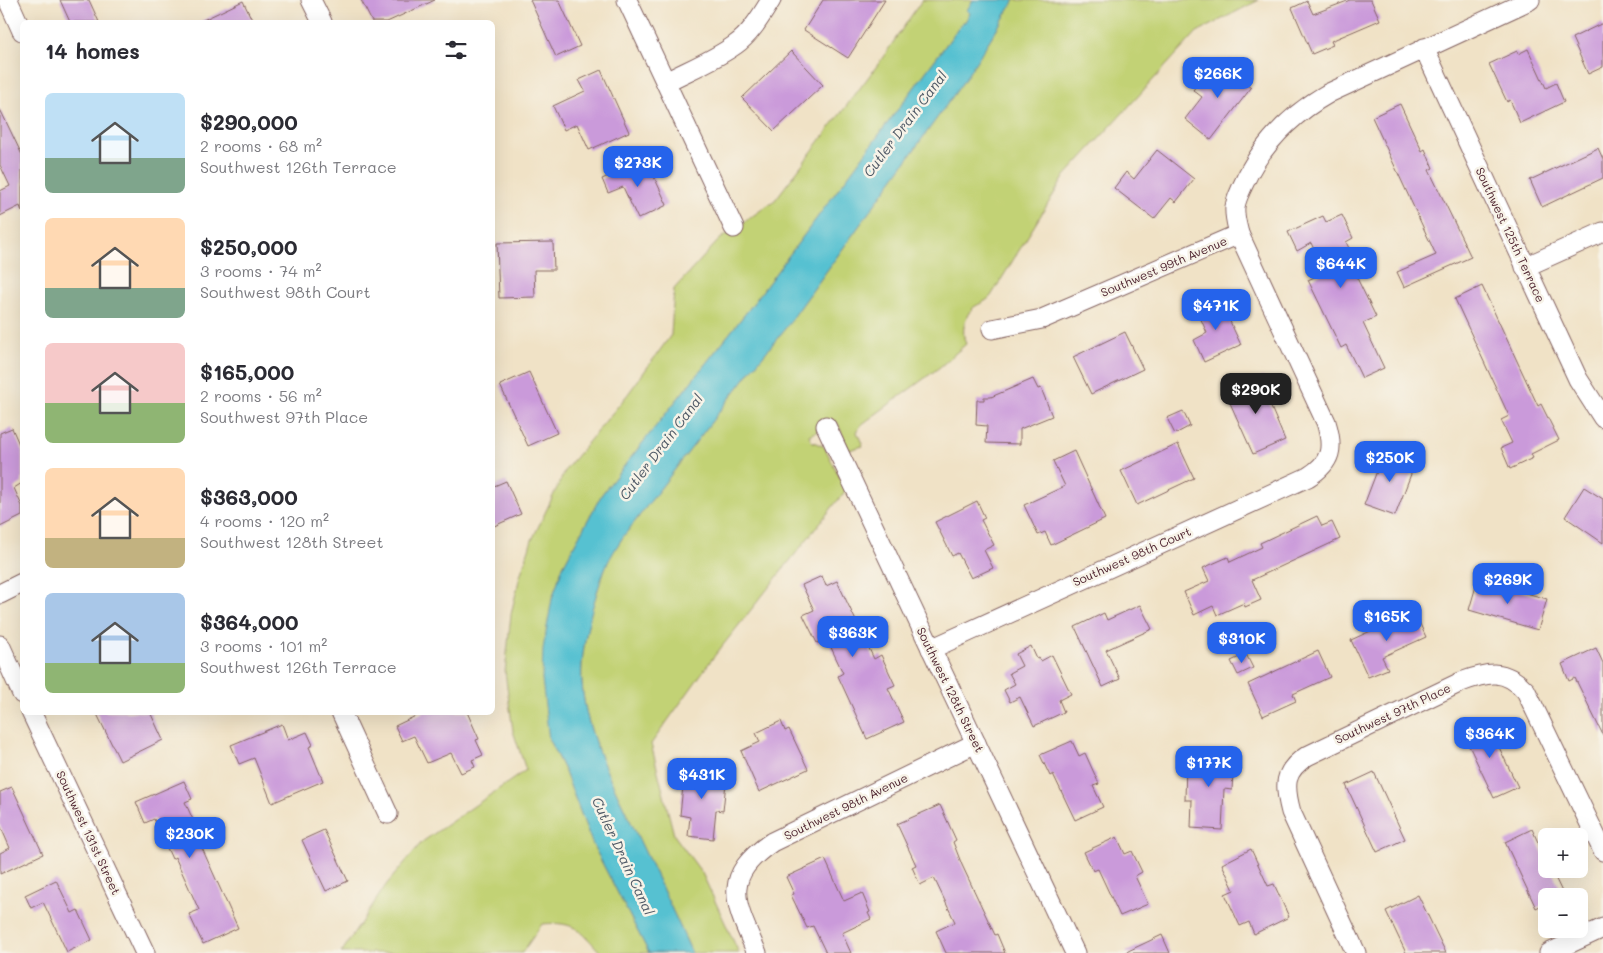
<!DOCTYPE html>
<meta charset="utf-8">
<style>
:root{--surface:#fff;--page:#f7f7f7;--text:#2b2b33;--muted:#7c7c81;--accent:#2563eb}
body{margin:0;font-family:Mali,sans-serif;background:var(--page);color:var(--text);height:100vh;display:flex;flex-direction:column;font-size:19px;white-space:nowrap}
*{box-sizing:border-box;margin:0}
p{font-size:16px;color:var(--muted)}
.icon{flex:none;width:28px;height:28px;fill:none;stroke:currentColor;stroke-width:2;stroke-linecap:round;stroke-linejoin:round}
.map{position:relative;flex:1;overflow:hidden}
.side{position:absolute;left:20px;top:20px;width:475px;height:695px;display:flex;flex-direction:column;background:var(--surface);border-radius:8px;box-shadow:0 5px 20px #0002}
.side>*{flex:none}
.buttons{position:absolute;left:1538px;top:828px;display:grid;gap:10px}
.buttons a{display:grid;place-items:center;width:50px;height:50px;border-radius:8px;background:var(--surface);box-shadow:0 5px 20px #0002;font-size:25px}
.price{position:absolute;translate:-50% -42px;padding:0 11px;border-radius:10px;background:var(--accent);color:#fff;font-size:16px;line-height:32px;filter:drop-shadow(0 1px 2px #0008)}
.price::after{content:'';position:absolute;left:50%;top:30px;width:15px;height:11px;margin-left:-8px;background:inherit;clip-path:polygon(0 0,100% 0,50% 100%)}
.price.on{background:#222;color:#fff}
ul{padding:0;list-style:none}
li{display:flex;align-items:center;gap:15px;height:125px;padding:0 25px}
li span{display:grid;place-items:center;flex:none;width:140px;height:100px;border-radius:8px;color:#555}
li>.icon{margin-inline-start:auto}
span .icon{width:60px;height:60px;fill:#fffc;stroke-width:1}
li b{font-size:21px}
h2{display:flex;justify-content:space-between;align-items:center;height:60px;padding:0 25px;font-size:21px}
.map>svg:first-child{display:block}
.green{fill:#c2d275;stroke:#867850}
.water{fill:#56c1d1;stroke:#50707e}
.building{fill:#ca9ada}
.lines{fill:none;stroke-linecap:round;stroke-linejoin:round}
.minor-casing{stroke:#846361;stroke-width:21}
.minor{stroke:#fff;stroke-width:19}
.labels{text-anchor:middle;stroke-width:5;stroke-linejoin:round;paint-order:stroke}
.street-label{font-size:12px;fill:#4a1f2b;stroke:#f7f3e8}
.water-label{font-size:14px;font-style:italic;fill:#4e5865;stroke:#f7f3e8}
</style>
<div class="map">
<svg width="1603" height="953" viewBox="0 0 1603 953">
<rect width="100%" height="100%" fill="#f7f3e8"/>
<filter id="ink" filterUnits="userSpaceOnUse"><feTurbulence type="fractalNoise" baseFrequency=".02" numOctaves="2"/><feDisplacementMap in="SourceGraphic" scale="10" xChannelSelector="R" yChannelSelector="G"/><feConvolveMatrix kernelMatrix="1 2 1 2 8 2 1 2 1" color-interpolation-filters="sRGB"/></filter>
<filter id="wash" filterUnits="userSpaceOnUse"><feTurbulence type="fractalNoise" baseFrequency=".0096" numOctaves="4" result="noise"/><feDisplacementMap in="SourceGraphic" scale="20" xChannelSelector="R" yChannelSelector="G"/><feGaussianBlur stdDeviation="1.12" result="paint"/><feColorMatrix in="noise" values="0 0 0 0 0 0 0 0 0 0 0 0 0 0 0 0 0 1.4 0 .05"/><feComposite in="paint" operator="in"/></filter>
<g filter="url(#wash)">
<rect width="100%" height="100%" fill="#f0e2c6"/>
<g class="green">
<path d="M 922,0 L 973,0 L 968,9 L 971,12 L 965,22 L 963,22 L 749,309 L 602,494 L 563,566 L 552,599 L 549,740 L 565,772 L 593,845 L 649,953 L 601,953 C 580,930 575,921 542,924 L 522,953 L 341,953 L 386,885 L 422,842 L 526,770 L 513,731 L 505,672 L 511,614 L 520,576 L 532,540 L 566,469 L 628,394 L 671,335 L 674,289 L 719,240 L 775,200 L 879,63 Z"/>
<path d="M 1015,0 L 1259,0 L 1197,32 L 1065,176 L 991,296 C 986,302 980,303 974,307 C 964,315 961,333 966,344 L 940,367 L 861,425 L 857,432 L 863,446 L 849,450 L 837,422 L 809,435 L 811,441 L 823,446 L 825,448 L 846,490 L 712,659 L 651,744 L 674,835 L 702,873 L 739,953 L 692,953 C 674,913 655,873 636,833 C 614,786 586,737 582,684 C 579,648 593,600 606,566 C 610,556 617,546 623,537 L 749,373 L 784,330 L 963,82 Z"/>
</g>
<path class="water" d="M 973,0 L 1015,0 L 963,82 L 784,330 L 749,373 L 623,537 C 617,546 611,556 606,566 C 594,598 579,650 582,684 C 586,737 614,786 636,833 C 655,873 674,913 692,953 L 649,953 L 593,845 L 565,772 L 549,740 L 542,679 L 543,649 L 552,599 L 563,566 L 602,494 L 749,309 L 963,22 L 965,22 L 970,13 L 967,10 Z"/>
<g id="blocks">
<g class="building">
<path d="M 60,0 L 89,0 L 99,22 L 70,22 Z"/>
<path d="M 361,0 L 435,0 L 387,22 L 372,22 Z"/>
<path d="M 530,0 L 559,0 L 580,46 L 556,57 Z"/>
<path d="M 823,0 L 885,0 L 848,58 L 804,30 Z"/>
<path d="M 1350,0 L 1371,0 L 1380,20 L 1331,41 L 1333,45 L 1312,54 L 1292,8 L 1307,1 L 1313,14 Z"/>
<path d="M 243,1 L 253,22 L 199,22 Z"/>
<path d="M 1603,23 L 1603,67 L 1588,74 L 1572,38 Z"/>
<path d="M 1528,49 L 1546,88 L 1556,83 L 1564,102 L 1520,123 L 1510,100 L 1507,102 L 1489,64 L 1517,51 L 1518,54 Z"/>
<path d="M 791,51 L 823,85 L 774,131 L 742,98 Z"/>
<path d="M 1230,59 L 1249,73 L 1242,81 L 1251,88 L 1211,140 L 1185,119 L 1202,97 L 1193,90 L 1206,73 L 1215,79 Z"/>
<path d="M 601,70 L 629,132 L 589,150 L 577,124 L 564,130 L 553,106 L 585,91 L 579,80 Z"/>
<path d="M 1400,104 L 1422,151 L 1425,149 L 1433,168 L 1429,170 L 1471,257 L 1404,287 L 1397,272 L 1436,255 L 1372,117 Z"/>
<path d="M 0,109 L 22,155 L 22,212 L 20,206 L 0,216 L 0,191 L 10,186 L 0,165 Z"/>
<path d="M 1598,148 L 1603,159 L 1603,178 L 1542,207 L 1530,180 Z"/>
<path d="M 1157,150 L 1194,179 L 1176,202 L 1171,198 L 1154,219 L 1114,188 L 1126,172 L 1134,179 Z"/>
<path d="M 646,159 L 667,205 L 638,219 L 623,187 L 608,193 L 602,179 Z"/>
<path d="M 1342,215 L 1353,238 L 1346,242 L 1362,275 L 1357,278 L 1376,317 L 1363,323 L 1384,368 L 1362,378 L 1346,345 L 1341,348 L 1308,280 L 1325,272 L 1311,243 L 1297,251 L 1288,232 L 1323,216 L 1326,222 Z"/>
<path d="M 553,242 L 554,270 L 534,270 L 535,297 L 499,298 L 497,243 Z"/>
<path d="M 1482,286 L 1538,406 L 1541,404 L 1559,440 L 1531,454 L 1533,458 L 1510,469 L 1501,448 L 1512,443 L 1501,420 L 1509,416 L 1455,299 Z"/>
<path d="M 1219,298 L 1241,345 L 1204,362 L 1194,340 L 1207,333 L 1196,308 Z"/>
<path d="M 1125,332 L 1143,369 L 1091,394 L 1073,357 Z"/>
<path d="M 529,372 L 557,433 L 528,446 L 500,385 Z"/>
<path d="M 1263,377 L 1272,396 L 1267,398 L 1285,440 L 1253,454 L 1226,394 Z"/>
<path d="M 1033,379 L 1038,389 L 1041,388 L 1052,416 L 1020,429 L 1020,444 L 986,443 L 987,426 L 976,425 L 977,400 L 984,400 L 984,397 L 991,397 Z"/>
<path d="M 1183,411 L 1190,426 L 1175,434 L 1167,418 Z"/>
<path d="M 12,428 L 22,451 L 22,483 L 14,488 L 22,506 L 22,516 L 0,527 L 0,433 Z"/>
<path d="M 1178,444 L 1194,478 L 1137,505 L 1121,471 Z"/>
<path d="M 1385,450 L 1416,461 L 1395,516 L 1364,505 Z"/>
<path d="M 1074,451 L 1105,519 L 1051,545 L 1045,532 L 1038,535 L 1024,505 L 1065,486 L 1053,461 Z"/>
<path d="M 506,481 L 521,514 L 492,527 L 492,487 Z"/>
<path d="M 1584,487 L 1603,499 L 1603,543 L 1565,517 Z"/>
<path d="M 977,501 L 985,518 L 981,520 L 994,545 L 984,550 L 993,568 L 971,578 L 958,553 L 952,556 L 935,522 Z"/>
<path d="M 1317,516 L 1322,526 L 1332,522 L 1340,539 L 1252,580 L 1261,600 L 1245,607 L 1244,603 L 1217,615 L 1213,606 L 1194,615 L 1184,592 L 1209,581 L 1203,568 L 1228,557 L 1230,562 L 1262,547 L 1260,543 Z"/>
<path d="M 822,576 L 826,586 L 837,581 L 874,659 L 881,655 L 895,685 L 888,688 L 904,722 L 867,739 L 838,676 L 843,673 L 827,639 L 817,643 L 803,615 L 814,610 L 802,585 Z"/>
<path d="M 1478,579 L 1547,599 L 1538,630 L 1469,610 Z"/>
<path d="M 1140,605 L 1152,629 L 1106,650 L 1120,679 L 1103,687 L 1075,627 L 1104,613 L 1107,620 Z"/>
<path d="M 1414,611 L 1426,637 L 1382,657 L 1388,669 L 1368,677 L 1351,640 Z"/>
<path d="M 1031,646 L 1037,659 L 1039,658 L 1041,661 L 1052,655 L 1071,694 L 1059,700 L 1064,712 L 1034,726 L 1020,697 L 1010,702 L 1004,690 L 1015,684 L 1009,673 L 1022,666 L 1016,654 Z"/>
<path d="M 1596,648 L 1603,663 L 1603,735 L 1575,678 L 1569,681 L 1562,664 Z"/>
<path d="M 1318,651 L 1330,677 L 1293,694 L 1296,701 L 1263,716 L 1248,684 Z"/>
<path d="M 1246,654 L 1253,668 L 1238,675 L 1231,661 Z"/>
<path d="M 96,712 L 150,712 L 163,740 L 120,761 Z"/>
<path d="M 424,712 L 467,712 L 479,739 L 476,740 L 483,755 L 472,760 L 475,767 L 461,773 L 451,753 L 427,763 L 414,736 L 402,741 L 395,726 Z"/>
<path d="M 1486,720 L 1518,787 L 1494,798 L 1462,731 Z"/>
<path d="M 781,721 L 785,731 L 789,729 L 808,769 L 759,792 L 741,751 L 760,742 L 756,733 Z"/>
<path d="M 282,724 L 288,740 L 307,732 L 313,745 L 309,747 L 323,781 L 272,803 L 254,758 L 239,764 L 231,745 Z"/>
<path d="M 1072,741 L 1079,756 L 1085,753 L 1099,784 L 1093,786 L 1103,807 L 1075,820 L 1053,774 L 1050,776 L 1040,755 Z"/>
<path d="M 1195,751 L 1234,753 L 1232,790 L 1224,789 L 1222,830 L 1191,828 L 1192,800 L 1185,800 L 1186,763 L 1195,764 Z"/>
<path d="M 681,767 L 727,773 L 723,811 L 716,810 L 713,839 L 688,836 L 690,817 L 680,815 L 683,786 L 679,786 Z"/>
<path d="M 1374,772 L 1405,839 L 1377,852 L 1346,785 Z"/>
<path d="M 184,781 L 192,799 L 185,802 L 204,844 L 201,846 L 238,928 L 203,944 L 189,914 L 199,910 L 175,857 L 172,859 L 154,819 L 145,823 L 136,802 Z"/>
<path d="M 12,787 L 43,854 L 0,874 L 0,853 L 10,848 L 0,825 L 0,792 Z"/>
<path d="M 940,805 L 956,840 L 953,842 L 962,865 L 995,935 L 997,934 L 1005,953 L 946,953 L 936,931 L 955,922 L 934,878 L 920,885 L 912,867 L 916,865 L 897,824 Z"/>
<path d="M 1532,829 L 1546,860 L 1546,869 L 1551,869 L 1564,896 L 1546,896 L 1546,903 L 1536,908 L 1505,842 Z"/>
<path d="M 324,830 L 348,881 L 326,891 L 302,840 Z"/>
<path d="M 1117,837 L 1125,854 L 1132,851 L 1142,872 L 1135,876 L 1148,904 L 1120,916 L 1098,869 L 1093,871 L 1084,852 Z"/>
<path d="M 1251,849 L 1268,886 L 1274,884 L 1289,917 L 1254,934 L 1249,922 L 1240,926 L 1225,894 L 1234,890 L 1222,864 Z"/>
<path d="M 825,859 L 844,901 L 862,893 L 870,912 L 868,913 L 871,919 L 842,933 L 851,953 L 826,953 L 813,926 L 807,928 L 791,895 L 794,894 L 786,877 Z"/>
<path d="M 56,880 L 72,913 L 78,910 L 92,940 L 67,952 L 43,902 L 31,908 L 25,895 Z"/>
<path d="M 1418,895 L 1446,953 L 1406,953 L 1386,911 Z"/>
<path d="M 1162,935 L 1170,953 L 1124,953 Z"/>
</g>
</g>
</g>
<g filter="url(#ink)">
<use href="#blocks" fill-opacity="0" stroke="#846361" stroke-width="1"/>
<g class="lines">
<defs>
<g id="minor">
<path d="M 8,0 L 22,31"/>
<path d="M 311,0 L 322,22"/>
<path d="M 627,0 L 734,228"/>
<path d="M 1424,48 L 1578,379 L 1603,418"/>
<path d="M 666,82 C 689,70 714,60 735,45 C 750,35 761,16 771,0"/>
<path d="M 1525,267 L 1603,232"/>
<path d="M 992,329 L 1042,319 L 1239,234 C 1237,225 1234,216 1235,207 C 1236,199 1240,192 1243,185 C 1261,145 1292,114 1329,93 L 1530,0"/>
<path d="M 826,426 L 1075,953"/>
<path d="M 0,594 L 22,583"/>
<path d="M 0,645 L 22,694"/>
<path d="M 931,649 L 1308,477 C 1332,462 1334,448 1326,422 L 1239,234"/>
<path d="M 31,712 L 145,953"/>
<path d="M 341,712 L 388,814"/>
<path d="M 757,953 C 735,903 720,878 772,842 L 976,743"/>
<path d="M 1356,953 L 1291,812 C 1284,786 1283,771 1307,756 L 1461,682 C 1488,672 1505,668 1526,691 L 1603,851"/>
<path d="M 1549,953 L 1603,928"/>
</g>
</defs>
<use href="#minor" class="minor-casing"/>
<use href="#minor" class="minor"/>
</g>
</g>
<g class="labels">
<g class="street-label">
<text transform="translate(1510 235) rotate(65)" y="4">Southwest 125th Terrace</text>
<text transform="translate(1164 267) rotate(-23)" y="4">Southwest 99th Avenue</text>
<text transform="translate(1132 557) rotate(-24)" y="4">Southwest 98th Court</text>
<text transform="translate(950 690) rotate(64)" y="4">Southwest 128th Street</text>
<text transform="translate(1393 714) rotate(-25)" y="4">Southwest 97th Place</text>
<text transform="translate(846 807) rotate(-26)" y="4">Southwest 98th Avenue</text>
<text transform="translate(88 833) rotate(65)" y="4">Southwest 131st Street</text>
</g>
<g class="water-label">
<text transform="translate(905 124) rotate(-53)" y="5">Cutler Drain Canal</text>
<text transform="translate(661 447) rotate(-53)" y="5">Cutler Drain Canal</text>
<text transform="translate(623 856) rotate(65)" y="5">Cutler Drain Canal</text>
</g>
</g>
</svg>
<div class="buttons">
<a>+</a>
<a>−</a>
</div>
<b class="price" style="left:1218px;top:99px">$266K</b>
<b class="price" style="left:638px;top:188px">$273K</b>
<b class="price" style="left:1341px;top:289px">$644K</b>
<b class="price" style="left:1216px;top:331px">$471K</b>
<b class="price on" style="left:1256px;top:415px">$290K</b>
<b class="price" style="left:1390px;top:483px">$250K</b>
<b class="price" style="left:1508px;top:605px">$269K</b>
<b class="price" style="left:1387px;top:642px">$165K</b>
<b class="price" style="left:853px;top:658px">$363K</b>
<b class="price" style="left:1242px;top:664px">$310K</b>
<b class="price" style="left:1490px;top:759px">$364K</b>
<b class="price" style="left:1209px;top:788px">$177K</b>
<b class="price" style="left:702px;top:800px">$431K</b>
<b class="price" style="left:190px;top:859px">$230K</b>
<section class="side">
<h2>14 homes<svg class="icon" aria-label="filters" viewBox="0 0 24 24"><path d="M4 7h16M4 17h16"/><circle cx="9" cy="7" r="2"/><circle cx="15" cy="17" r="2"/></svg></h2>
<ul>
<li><span style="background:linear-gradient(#bfe0f5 65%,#7fa58c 0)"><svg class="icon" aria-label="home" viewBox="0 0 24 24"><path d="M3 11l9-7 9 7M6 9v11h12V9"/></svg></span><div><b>$290,000</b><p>2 rooms · 68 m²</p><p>Southwest 126th Terrace</p></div></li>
<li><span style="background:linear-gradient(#ffd9b3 70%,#7fa58c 0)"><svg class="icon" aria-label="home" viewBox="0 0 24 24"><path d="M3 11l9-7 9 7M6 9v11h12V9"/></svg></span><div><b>$250,000</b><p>3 rooms · 74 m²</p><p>Southwest 98th Court</p></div></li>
<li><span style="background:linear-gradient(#f6c9c9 60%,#8fb573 0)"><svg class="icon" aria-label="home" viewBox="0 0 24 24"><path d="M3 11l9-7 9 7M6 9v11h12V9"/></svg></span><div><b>$165,000</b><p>2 rooms · 56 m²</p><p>Southwest 97th Place</p></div></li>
<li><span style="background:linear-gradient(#ffd9b3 70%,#c2b280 0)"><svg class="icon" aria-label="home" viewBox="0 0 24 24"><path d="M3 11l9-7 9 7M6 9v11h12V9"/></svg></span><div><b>$363,000</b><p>4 rooms · 120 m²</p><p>Southwest 128th Street</p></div></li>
<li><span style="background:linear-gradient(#a9c7e8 70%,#8fb573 0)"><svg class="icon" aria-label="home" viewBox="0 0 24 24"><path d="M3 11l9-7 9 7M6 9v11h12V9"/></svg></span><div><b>$364,000</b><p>3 rooms · 101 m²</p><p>Southwest 126th Terrace</p></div></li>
</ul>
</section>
</div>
